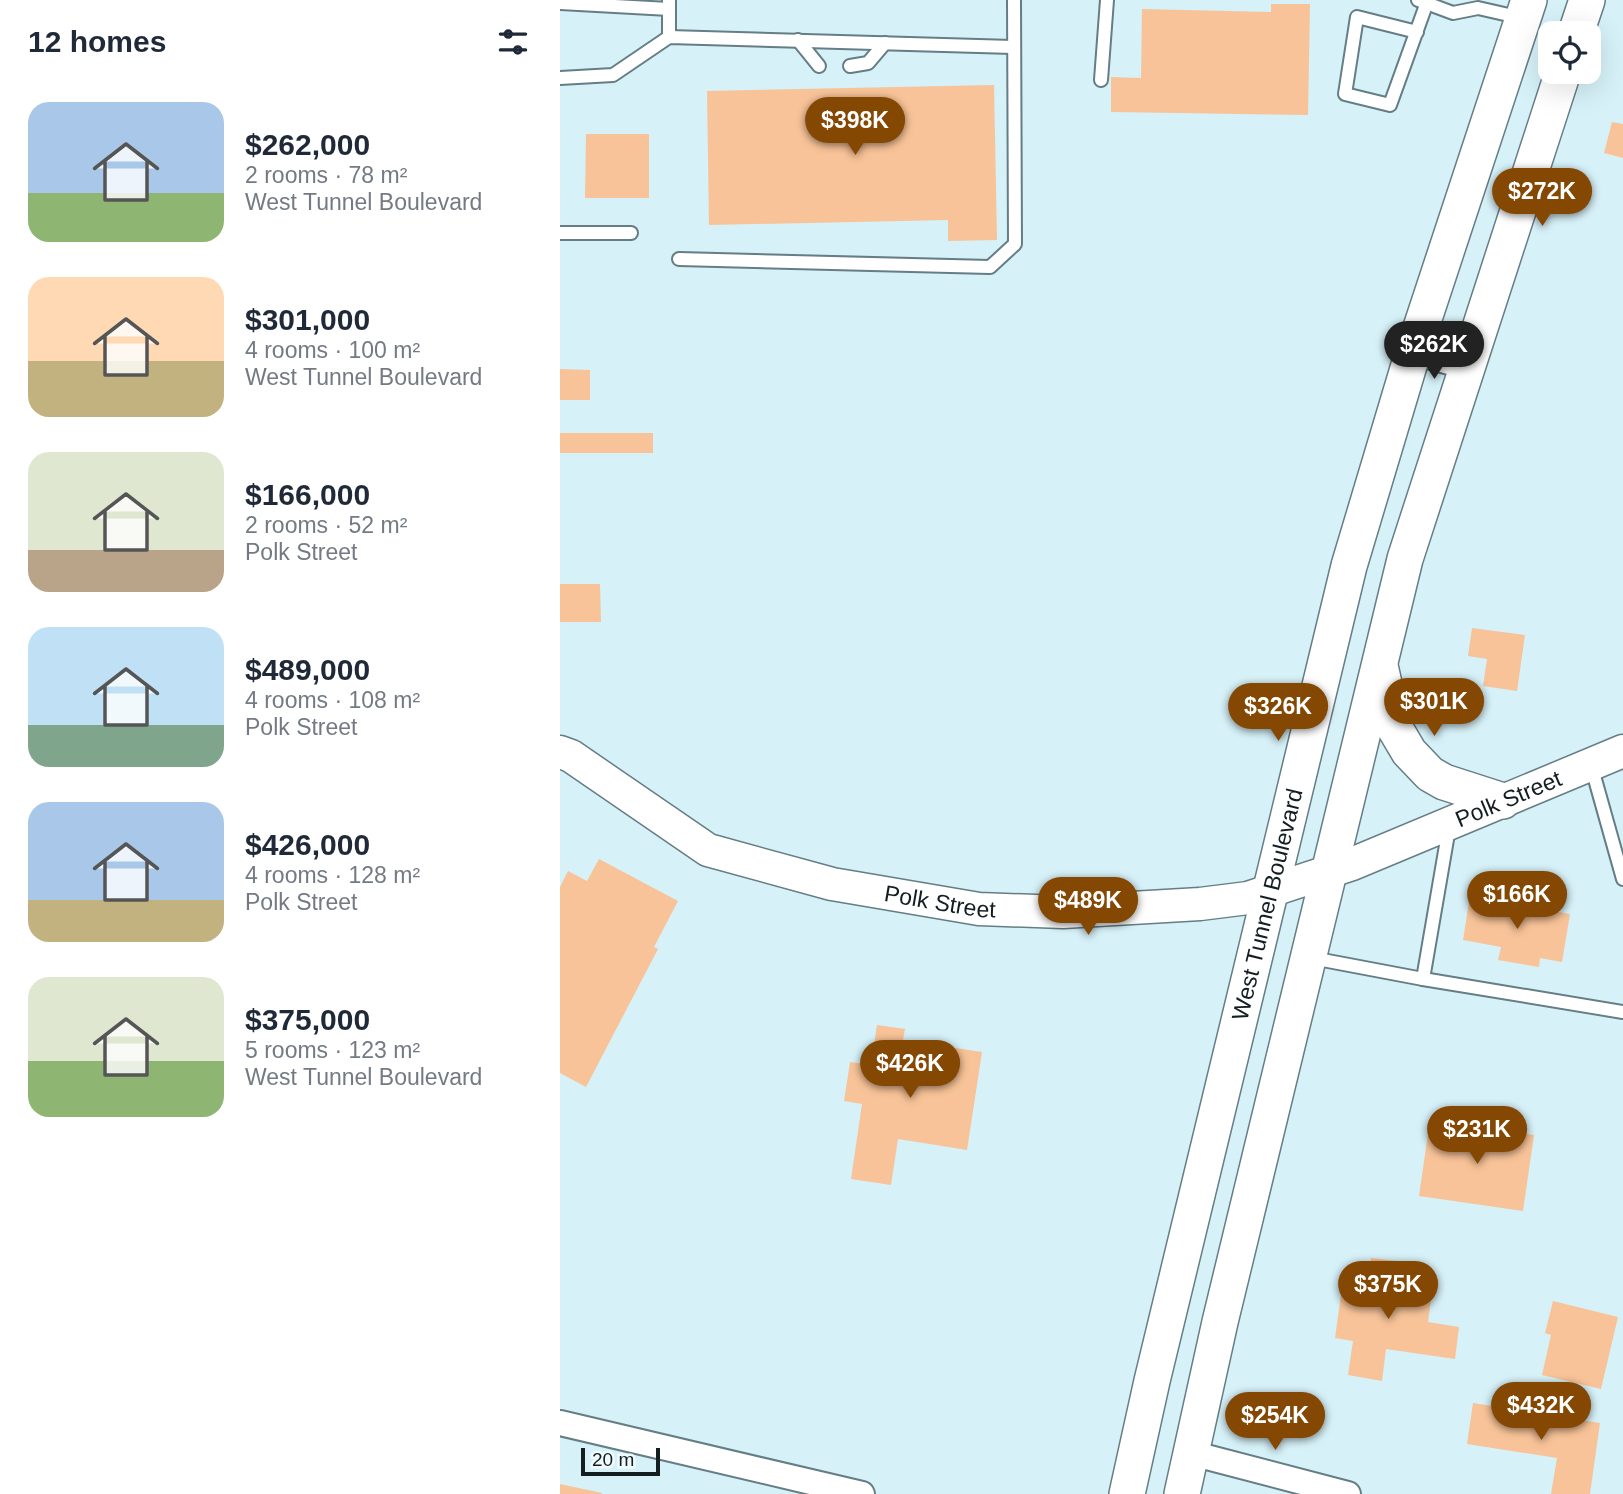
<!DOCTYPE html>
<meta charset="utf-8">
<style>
:root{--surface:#fff;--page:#f2f2f3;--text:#1f2937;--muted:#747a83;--accent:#844803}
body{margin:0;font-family:Arial,sans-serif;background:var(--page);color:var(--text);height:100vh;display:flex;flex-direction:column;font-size:26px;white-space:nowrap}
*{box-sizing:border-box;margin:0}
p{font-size:23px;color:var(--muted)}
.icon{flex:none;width:38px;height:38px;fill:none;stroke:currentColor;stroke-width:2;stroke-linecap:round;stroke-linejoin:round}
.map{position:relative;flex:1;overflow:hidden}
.panel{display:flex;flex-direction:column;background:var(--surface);width:560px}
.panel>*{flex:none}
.fabs{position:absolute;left:978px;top:21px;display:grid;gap:14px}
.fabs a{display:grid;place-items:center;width:63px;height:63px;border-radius:14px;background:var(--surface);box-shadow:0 7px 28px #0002;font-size:35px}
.scale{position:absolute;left:21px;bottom:18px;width:79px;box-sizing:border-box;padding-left:7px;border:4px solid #141e20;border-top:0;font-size:19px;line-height:24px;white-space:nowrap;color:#141e20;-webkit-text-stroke:5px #f0fbfd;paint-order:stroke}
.price{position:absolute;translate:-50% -60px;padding:0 16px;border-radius:24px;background:var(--accent);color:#fff;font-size:23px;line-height:46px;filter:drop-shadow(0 2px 4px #0008)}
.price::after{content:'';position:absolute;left:50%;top:42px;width:21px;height:16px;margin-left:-10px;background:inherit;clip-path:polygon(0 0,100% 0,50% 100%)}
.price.selected{background:#222;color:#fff}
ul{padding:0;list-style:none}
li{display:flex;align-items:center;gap:21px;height:175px;padding:0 28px}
li span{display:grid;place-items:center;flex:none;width:196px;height:140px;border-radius:21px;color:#555}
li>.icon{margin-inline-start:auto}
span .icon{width:84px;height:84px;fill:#fffc;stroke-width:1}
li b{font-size:30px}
h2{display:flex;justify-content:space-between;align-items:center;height:84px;padding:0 28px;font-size:30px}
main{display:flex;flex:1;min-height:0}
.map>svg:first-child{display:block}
.building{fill:#f8c398}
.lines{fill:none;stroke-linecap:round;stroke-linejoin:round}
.service-casing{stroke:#657d84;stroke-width:16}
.minor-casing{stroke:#657d84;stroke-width:28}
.tertiary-casing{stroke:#657d84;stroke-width:35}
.secondary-casing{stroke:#657d84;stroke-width:38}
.service{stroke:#fff;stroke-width:12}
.minor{stroke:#fff;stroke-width:24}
.tertiary{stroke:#fff;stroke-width:32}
.secondary{stroke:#fff;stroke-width:35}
.labels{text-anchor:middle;stroke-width:5;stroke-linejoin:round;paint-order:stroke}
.street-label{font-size:23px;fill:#141e20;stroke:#f0fbfd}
</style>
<main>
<section class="panel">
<h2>12 homes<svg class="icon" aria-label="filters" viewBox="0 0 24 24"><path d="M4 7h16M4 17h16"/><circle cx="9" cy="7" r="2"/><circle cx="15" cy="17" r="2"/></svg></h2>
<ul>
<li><span style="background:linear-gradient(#a9c7e8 65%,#8fb573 0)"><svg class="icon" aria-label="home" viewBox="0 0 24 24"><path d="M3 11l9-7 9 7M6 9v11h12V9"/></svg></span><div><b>$262,000</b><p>2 rooms · 78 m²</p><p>West Tunnel Boulevard</p></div></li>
<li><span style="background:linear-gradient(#ffd9b3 60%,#c2b280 0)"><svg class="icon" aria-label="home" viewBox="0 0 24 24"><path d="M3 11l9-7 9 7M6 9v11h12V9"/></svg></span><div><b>$301,000</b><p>4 rooms · 100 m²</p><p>West Tunnel Boulevard</p></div></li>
<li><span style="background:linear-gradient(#dfe7d0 70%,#b9a48a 0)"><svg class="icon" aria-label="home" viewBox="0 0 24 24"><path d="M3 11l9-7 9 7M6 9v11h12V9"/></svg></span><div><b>$166,000</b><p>2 rooms · 52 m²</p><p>Polk Street</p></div></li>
<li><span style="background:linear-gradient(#bfe0f5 70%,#7fa58c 0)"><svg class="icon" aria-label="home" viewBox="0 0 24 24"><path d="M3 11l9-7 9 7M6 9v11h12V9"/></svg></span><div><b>$489,000</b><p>4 rooms · 108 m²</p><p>Polk Street</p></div></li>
<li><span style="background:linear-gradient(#a9c7e8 70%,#c2b280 0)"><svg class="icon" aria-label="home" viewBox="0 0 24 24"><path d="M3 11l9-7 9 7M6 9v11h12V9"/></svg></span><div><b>$426,000</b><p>4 rooms · 128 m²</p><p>Polk Street</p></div></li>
<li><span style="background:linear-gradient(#dfe7d0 60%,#8fb573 0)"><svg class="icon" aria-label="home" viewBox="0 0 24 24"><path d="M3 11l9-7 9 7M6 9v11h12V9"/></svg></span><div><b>$375,000</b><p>5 rooms · 123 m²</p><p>West Tunnel Boulevard</p></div></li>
</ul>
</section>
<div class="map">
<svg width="1063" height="1494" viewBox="0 0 1063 1494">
<rect width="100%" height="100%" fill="#d6f1f8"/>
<g class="building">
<path d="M 711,4 L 750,4 L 748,115 L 551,112 L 551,77 L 581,78 L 582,9 L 711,12 Z"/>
<path d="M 434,85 L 437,240 L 388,241 L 388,220 L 149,225 L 147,91 Z"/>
<path d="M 1052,122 L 1063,124 L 1063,158 L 1044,153 Z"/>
<path d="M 26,134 L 89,134 L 89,198 L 25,198 Z"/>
<path d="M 0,369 L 30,370 L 30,400 L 0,400 Z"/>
<rect x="0" y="433" width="93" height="20"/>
<path d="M 0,584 L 40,584 L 41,622 L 0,622 Z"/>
<path d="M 912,628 L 965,635 L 957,691 L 923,686 L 927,659 L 908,656 Z"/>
<path d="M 39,859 L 118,901 L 94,947 L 98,949 L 26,1087 L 0,1073 L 0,887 L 8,871 L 27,881 Z"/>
<path d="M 910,896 L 1010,914 L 1002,962 L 980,958 L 979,967 L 938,960 L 941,947 L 903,940 Z"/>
<path d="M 317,1025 L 345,1029 L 343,1040 L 422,1052 L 407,1150 L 338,1139 L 331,1185 L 291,1179 L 302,1104 L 284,1101 L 290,1062 L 311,1065 Z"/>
<path d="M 870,1120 L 974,1135 L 963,1211 L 859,1196 Z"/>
<path d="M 811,1258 L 837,1261 L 833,1287 L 872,1292 L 868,1322 L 899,1327 L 895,1359 L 826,1349 L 822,1381 L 788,1375 L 793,1341 L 775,1338 L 784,1273 L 809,1276 Z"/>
<path d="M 993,1301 L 1058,1317 L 1041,1389 L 982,1375 L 991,1335 L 985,1333 Z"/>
<path d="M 913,1403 L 1040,1423 L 1030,1494 L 991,1494 L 997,1458 L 907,1444 Z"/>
<path d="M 0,1484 L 42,1493 L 42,1494 L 0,1494 Z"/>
</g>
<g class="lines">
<defs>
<g id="service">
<path d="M 858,0 L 893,13 L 918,8 L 962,18"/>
<path d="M 0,3 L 109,9"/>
<path d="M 857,32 L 797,17 L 785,94 L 830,105 L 866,5"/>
<path d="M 109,37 L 109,0"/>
<path d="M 238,40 L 259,66"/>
<path d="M 290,66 L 308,63 L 325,43"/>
<path d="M 0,78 L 53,75 L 109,37 L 453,47"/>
<path d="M 541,80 L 547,0"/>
<path d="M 0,233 L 71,233"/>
<path d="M 119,259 L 430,267 L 455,244 L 454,0"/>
<path d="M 1031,765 L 1063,879"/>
<path d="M 752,958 L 863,979 L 1063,1012"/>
<path d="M 863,979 L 889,828"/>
</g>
<g id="minor">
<path d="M 853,352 L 907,367"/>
<path d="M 0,1423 L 302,1494"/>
<path d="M 631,1453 L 788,1494"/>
</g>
<g id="tertiary">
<path id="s1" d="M 0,752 L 11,756 L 148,850 L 272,884 L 419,909 L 503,912 L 640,904 L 688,898 L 792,864 L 1063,751"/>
</g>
<g id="secondary">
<path d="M 1016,33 L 1027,0"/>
<path d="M 821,670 L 833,725 L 849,752 L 870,774 L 884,782 L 943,801"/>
<path id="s2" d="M 567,1494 L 592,1381 L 789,566 L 853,352 L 969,0"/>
<path d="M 622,1494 L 660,1322 L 845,559 L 1003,72"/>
</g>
</defs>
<use href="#service" class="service-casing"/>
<use href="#minor" class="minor-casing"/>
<use href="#tertiary" class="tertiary-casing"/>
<use href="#secondary" class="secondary-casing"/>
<use href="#service" class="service"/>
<use href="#minor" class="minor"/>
<use href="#tertiary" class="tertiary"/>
<use href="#secondary" class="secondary"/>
</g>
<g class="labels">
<g class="street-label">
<text dy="8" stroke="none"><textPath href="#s1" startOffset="1004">Polk Street</textPath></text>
<text dy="8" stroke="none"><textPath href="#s1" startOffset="416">Polk Street</textPath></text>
<text dy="8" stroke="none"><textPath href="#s2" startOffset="606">West Tunnel Boulevard</textPath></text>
</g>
</g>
</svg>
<div class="fabs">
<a><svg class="icon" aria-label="locate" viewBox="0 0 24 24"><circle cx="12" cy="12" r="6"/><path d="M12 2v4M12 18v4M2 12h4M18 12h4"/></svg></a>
</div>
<div class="scale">20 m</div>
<b class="price" style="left:295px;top:157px">$398K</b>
<b class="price" style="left:982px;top:228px">$272K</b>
<b class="price selected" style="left:874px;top:381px">$262K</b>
<b class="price" style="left:874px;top:738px">$301K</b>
<b class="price" style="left:718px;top:743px">$326K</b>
<b class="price" style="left:957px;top:931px">$166K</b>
<b class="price" style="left:528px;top:937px">$489K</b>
<b class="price" style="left:350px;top:1100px">$426K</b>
<b class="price" style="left:917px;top:1166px">$231K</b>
<b class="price" style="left:828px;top:1321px">$375K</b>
<b class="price" style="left:981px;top:1442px">$432K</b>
<b class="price" style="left:715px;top:1452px">$254K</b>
</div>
</main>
